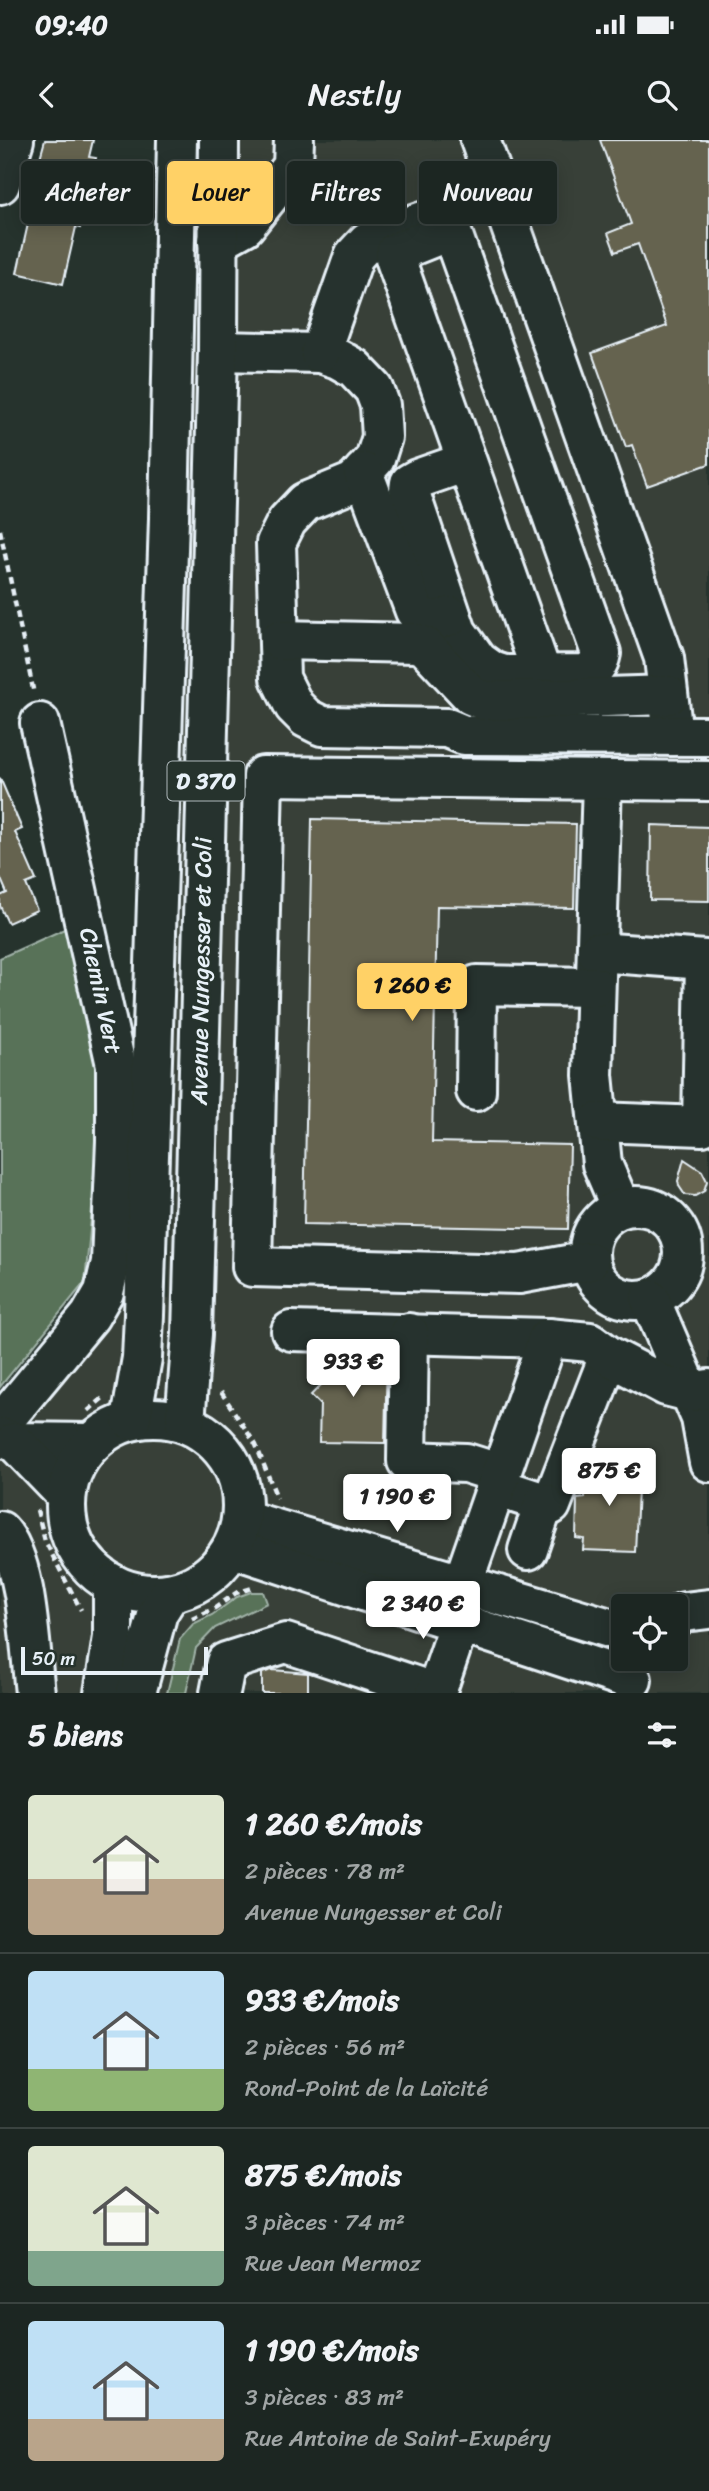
<!DOCTYPE html>
<html lang="fr">
<meta charset="utf-8">
<style>
:root{--surface:#1c2622;--page:#252e2a;--text:#f1f3f6;--muted:#a0a5a5;--line:#3a4340;--accent:#ffd166}
body{margin:0;font-family:Sriracha,sans-serif;background:var(--page);color:var(--text);height:100vh;display:flex;flex-direction:column;font-size:26px;white-space:nowrap}
*{box-sizing:border-box;margin:0}
p{font-size:23px;color:var(--muted)}
.icon{flex:none;width:38px;height:38px;fill:none;stroke:currentColor;stroke-width:2;stroke-linecap:round;stroke-linejoin:round}
.map{position:relative;height:1553px;overflow:hidden}
.side{display:flex;flex-direction:column;background:var(--surface);flex:1}
.side>*{flex:none}
.top-card{position:absolute;left:21px;top:21px;width:668px;height:63px;display:flex;gap:14px}
.tools{position:absolute;left:611px;top:1454px;display:grid;gap:14px}
.tools a{display:grid;place-items:center;width:77px;height:77px;border-radius:7px;background:var(--surface);box-shadow:0 4px 18px #0003,0 0 0 2px var(--line);font-size:35px}
.scale{position:absolute;left:21px;bottom:18px;width:187px;box-sizing:border-box;padding-left:7px;border:4px solid #e8f1f8;border-top:0;font-size:19px;line-height:24px;white-space:nowrap;color:#e8f1f8;-webkit-text-stroke:5px #26332d;paint-order:stroke}
.price{position:absolute;translate:-50% -60px;padding:0 16px;border-radius:7px;background:#fff;color:#222;font-size:23px;line-height:46px;filter:drop-shadow(0 2px 4px #0008)}
.price::after{content:'';position:absolute;left:50%;top:42px;width:21px;height:16px;margin-left:-10px;background:inherit;clip-path:polygon(0 0,100% 0,50% 100%)}
.price.current{background:var(--accent);color:#111}
ul{padding:0;list-style:none}
li{display:flex;align-items:center;gap:21px;height:175px;padding:0 28px}
li+li{border-top:2px solid var(--line)}
li span{display:grid;place-items:center;flex:none;width:196px;height:140px;border-radius:7px;color:#555}
li>.icon{margin-inline-start:auto}
span .icon{width:84px;height:84px;fill:#fffc;stroke-width:1}
li b{font-size:30px}
h2{display:flex;justify-content:space-between;align-items:center;height:84px;padding:0 28px;font-size:30px}
.chip{padding:0 24px;border-radius:7px;background:var(--surface);box-shadow:0 4px 18px #0003,0 0 0 2px var(--line);font-size:24px;line-height:63px}
.chip.current{background:var(--accent);color:#111}
.status{display:flex;justify-content:space-between;align-items:center;height:49px;padding:0 35px;background:var(--surface);direction:ltr}
.status svg{height:19px;fill:currentColor}
header{display:flex;justify-content:space-between;align-items:center;height:91px;padding:0 28px;background:var(--surface);font-size:32px;font-weight:600}
.map>svg:first-child{display:block}
.built{fill:#394137;fill-rule:evenodd}
.green{fill:#597258;stroke:#a0b2a8;stroke-width:2}
.building{fill:#65634f;stroke:#e8f1f8;stroke-width:2}
.lines{fill:none;stroke-linecap:round;stroke-linejoin:round}
.minor-casing{stroke:#e8f1f8;stroke-width:44}
.major-casing{stroke:#e8f1f8;stroke-width:44}
.path{stroke:#e8f1f8;stroke-width:4.5;stroke-dasharray:7 5;stroke-linecap:butt}
.minor{stroke:#26332d;stroke-width:38}
.major{stroke:#26332d;stroke-width:38}
.labels{text-anchor:middle;stroke-width:5;stroke-linejoin:round;paint-order:stroke}
.shield{fill:#26332d;stroke:#aeb8bb;stroke-width:2}
.shield-label{font-size:23px;font-weight:bold;fill:#e8f1f8}
.street-label{font-size:24px;fill:#e8f1f8;stroke:#26332d}
</style>
<div class="status"><b>09:40</b><svg viewBox="0 0 49 12"><path d="M0 12V9h3v3zM5 12V6h3v6zM10 12V3h3v9zM15 12V0h3v12zM26 1h20v11H26zM47 4h2v5h-2z"/></svg></div>
<header><svg class="icon" aria-label="back" viewBox="0 0 24 24"><path d="M15 5l-7 7 7 7"/></svg>Nestly<svg class="icon" aria-label="search" viewBox="0 0 24 24"><circle cx="10" cy="10" r="6"/><path d="M15 15l6 6"/></svg></header>
<div class="map">
<svg width="709" height="1553" viewBox="0 0 709 1553">
<rect width="100%" height="100%" fill="#26332d"/>
<filter id="ink" filterUnits="userSpaceOnUse"><feTurbulence type="fractalNoise" baseFrequency=".0143" numOctaves="2"/><feDisplacementMap in="SourceGraphic" scale="14" xChannelSelector="R" yChannelSelector="G"/><feConvolveMatrix kernelMatrix="1 2 1 2 8 2 1 2 1" color-interpolation-filters="sRGB"/></filter>
<g filter="url(#ink)">
<path class="built" d="M 192,0 L 709,0 L 709,1553 L 0,1553 L 0,1279 L 120,1158 L 169,1158 L 182,386 ZM 623,1466 L 676,1466 L 676,1519 L 623,1519 Z"/>
<g class="green">
<path d="M 71,786 L 103,954 L 85,1142 L 0,1247 L 0,818 Z"/>
<path d="M 251,1452 L 263,1452 L 267,1463 L 215,1488 L 196,1508 L 186,1553 L 167,1553 L 180,1499 L 193,1484 L 212,1475 L 237,1457 Z"/>
</g>
<g class="building">
<path d="M 45,0 L 93,0 L 89,17 L 96,18 L 80,88 L 76,87 L 63,144 L 17,133 L 30,75 L 34,76 L 48,20 L 40,18 Z"/>
<path d="M 600,0 L 709,0 L 709,324 L 647,346 L 632,305 L 626,307 L 592,213 L 667,186 L 638,104 L 615,112 L 608,93 L 631,84 Z"/>
<path d="M 0,638 L 22,689 L 15,692 L 36,740 L 26,744 L 37,770 L 8,783 L 0,766 L 0,756 L 7,753 L 0,737 Z"/>
<path d="M 312,679 L 576,684 L 574,768 L 437,766 L 432,1002 L 570,1005 L 568,1089 L 304,1084 Z"/>
<path d="M 651,685 L 709,687 L 709,761 L 650,760 Z"/>
<path d="M 684,1019 L 702,1031 L 707,1041 L 704,1051 L 695,1056 L 685,1055 L 679,1046 L 678,1041 Z"/>
<path d="M 347,1214 L 387,1215 L 385,1303 L 319,1302 L 320,1264 L 311,1255 L 323,1243 L 324,1217 L 347,1217 Z"/>
<path d="M 591,1323 L 630,1324 L 630,1328 L 639,1328 L 635,1412 L 583,1410 L 584,1399 L 576,1398 L 577,1359 L 585,1358 L 586,1335 Z"/>
<path d="M 272,1530 L 308,1533 L 308,1553 L 262,1553 L 262,1533 Z"/>
</g>
<g class="lines">
<defs>
<g id="minor">
<path d="M 480,0 L 664,518 L 673,596"/>
<path d="M 0,44 L 14,0"/>
<path d="M 218,101 L 245,86 L 293,26 L 294,0"/>
<path d="M 218,211 L 320,213 L 338,219 L 354,228 L 374,249 L 380,265 L 382,297 L 375,319 L 354,342 L 305,362 L 287,381 L 276,403 L 280,538 L 294,566 L 306,578 L 322,586 L 447,588 L 464,595 L 709,596"/>
<path d="M 320,213 L 354,116 L 368,101 L 423,81"/>
<path d="M 466,322 L 417,339 L 410,343 L 409,350 L 457,492 L 478,521 L 492,531 L 504,535 L 585,534 C 595,529 599,524 601,513 L 451,90 L 396,112 L 395,118 L 542,534"/>
<path d="M 363,332 L 415,471 C 427,483 436,481 451,476"/>
<path d="M 279,500 L 416,503 L 426,507 L 471,555 L 485,561 L 668,555"/>
<path d="M 602,641 L 593,935 L 602,1024 L 621,1068"/>
<path d="M 597,812 L 705,820 L 702,986 L 598,982"/>
<path d="M 476,951 L 477,845 L 595,847"/>
<circle cx="636" cy="1113" r="47"/>
<path d="M 589,1121 L 519,1134 L 252,1127 L 263,636 L 709,641"/>
<path d="M 650,1159 L 701,1278 L 709,1322"/>
<path d="M 291,1191 L 548,1198"/>
<path d="M 409,1193 L 407,1321 L 466,1323 L 501,1334"/>
<path d="M 0,1285 L 90,1176 L 104,1152 L 111,1122 L 116,1001 L 116,925 L 40,583"/>
<path d="M 0,1297 L 15,1302 L 91,1303"/>
<path d="M 15,1302 L 66,1355"/>
<path d="M 496,1347 L 551,1365 L 609,1216"/>
<path d="M 242,1379 L 623,1492"/>
<path d="M 0,1391 C 28,1420 30,1512 35,1553"/>
<path d="M 233,1408 L 632,1540"/>
<path d="M 528,1410 L 544,1363"/>
<path d="M 462,1445 L 548,1198 L 590,1202 L 609,1216 L 666,1246 L 690,1252 L 709,1249"/>
<path d="M 676,1477 L 684,1472 L 709,1469"/>
<path d="M 220,1553 L 226,1522 L 286,1503 L 436,1553"/>
<path d="M 436,1553 L 460,1482"/>
</g>
<g id="major">
<circle cx="154" cy="1366" r="88"/>
<path d="M 131,1280 L 142,1218 L 144,1175 L 169,378 L 177,0"/>
<path d="M 185,1282 L 192,1194 L 218,211 L 219,0"/>
<path d="M 104,1553 L 113,1497 L 113,1444"/>
<path d="M 136,1553 L 158,1472 L 170,1453"/>
</g>
</defs>
<use href="#minor" class="minor-casing"/>
<use href="#major" class="major-casing"/>
<g class="path">
<path d="M 0,390 L 34,554"/>
<path d="M 221,1252 L 256,1305 L 277,1358"/>
<path d="M 88,1271 L 103,1258"/>
<path d="M 37,1370 L 45,1401 L 81,1470"/>
<path d="M 192,1479 L 215,1468 L 236,1453 L 252,1448"/>
</g>
<use href="#minor" class="minor"/>
<use href="#major" class="major"/>
</g>
</g>
<g class="labels">
<rect class="shield" x="167.5" y="621.5" width="77" height="39" rx="5"/>
<g class="shield-label">
<text x="206" y="649">D 370</text>
</g>
<g class="street-label">
<text transform="translate(201 831) rotate(-89)" y="8">Avenue Nungesser et Coli</text>
<text transform="translate(101 851) rotate(78)" y="8">Chemin Vert</text>
</g>
</g>
</svg>
<div class="tools">
<a><svg class="icon" aria-label="locate" viewBox="0 0 24 24"><circle cx="12" cy="12" r="6"/><path d="M12 2v4M12 18v4M2 12h4M18 12h4"/></svg></a>
</div>
<div class="scale">50 m</div>
<b class="price current" style="left:412px;top:883px">1 260 €</b>
<b class="price" style="left:353px;top:1259px">933 €</b>
<b class="price" style="left:609px;top:1368px">875 €</b>
<b class="price" style="left:397px;top:1394px">1 190 €</b>
<b class="price" style="left:423px;top:1501px">2 340 €</b>
<div class="top-card">
<a class="chip">Acheter</a>
<a class="chip current">Louer</a>
<a class="chip">Filtres</a>
<a class="chip">Nouveau</a>
</div>
</div>
<section class="side">
<h2>5 biens<svg class="icon" aria-label="filters" viewBox="0 0 24 24"><path d="M4 7h16M4 17h16"/><circle cx="9" cy="7" r="2"/><circle cx="15" cy="17" r="2"/></svg></h2>
<ul>
<li><span style="background:linear-gradient(#dfe7d0 60%,#b9a48a 0)"><svg class="icon" aria-label="home" viewBox="0 0 24 24"><path d="M3 11l9-7 9 7M6 9v11h12V9"/></svg></span><div><b>1 260 €/mois</b><p>2 pièces · 78 m²</p><p>Avenue Nungesser et Coli</p></div></li>
<li><span style="background:linear-gradient(#bfe0f5 70%,#8fb573 0)"><svg class="icon" aria-label="home" viewBox="0 0 24 24"><path d="M3 11l9-7 9 7M6 9v11h12V9"/></svg></span><div><b>933 €/mois</b><p>2 pièces · 56 m²</p><p>Rond-Point de la Laïcité</p></div></li>
<li><span style="background:linear-gradient(#dfe7d0 75%,#7fa58c 0)"><svg class="icon" aria-label="home" viewBox="0 0 24 24"><path d="M3 11l9-7 9 7M6 9v11h12V9"/></svg></span><div><b>875 €/mois</b><p>3 pièces · 74 m²</p><p>Rue Jean Mermoz</p></div></li>
<li><span style="background:linear-gradient(#bfe0f5 70%,#b9a48a 0)"><svg class="icon" aria-label="home" viewBox="0 0 24 24"><path d="M3 11l9-7 9 7M6 9v11h12V9"/></svg></span><div><b>1 190 €/mois</b><p>3 pièces · 83 m²</p><p>Rue Antoine de Saint-Exupéry</p></div></li>
</ul>
</section>
